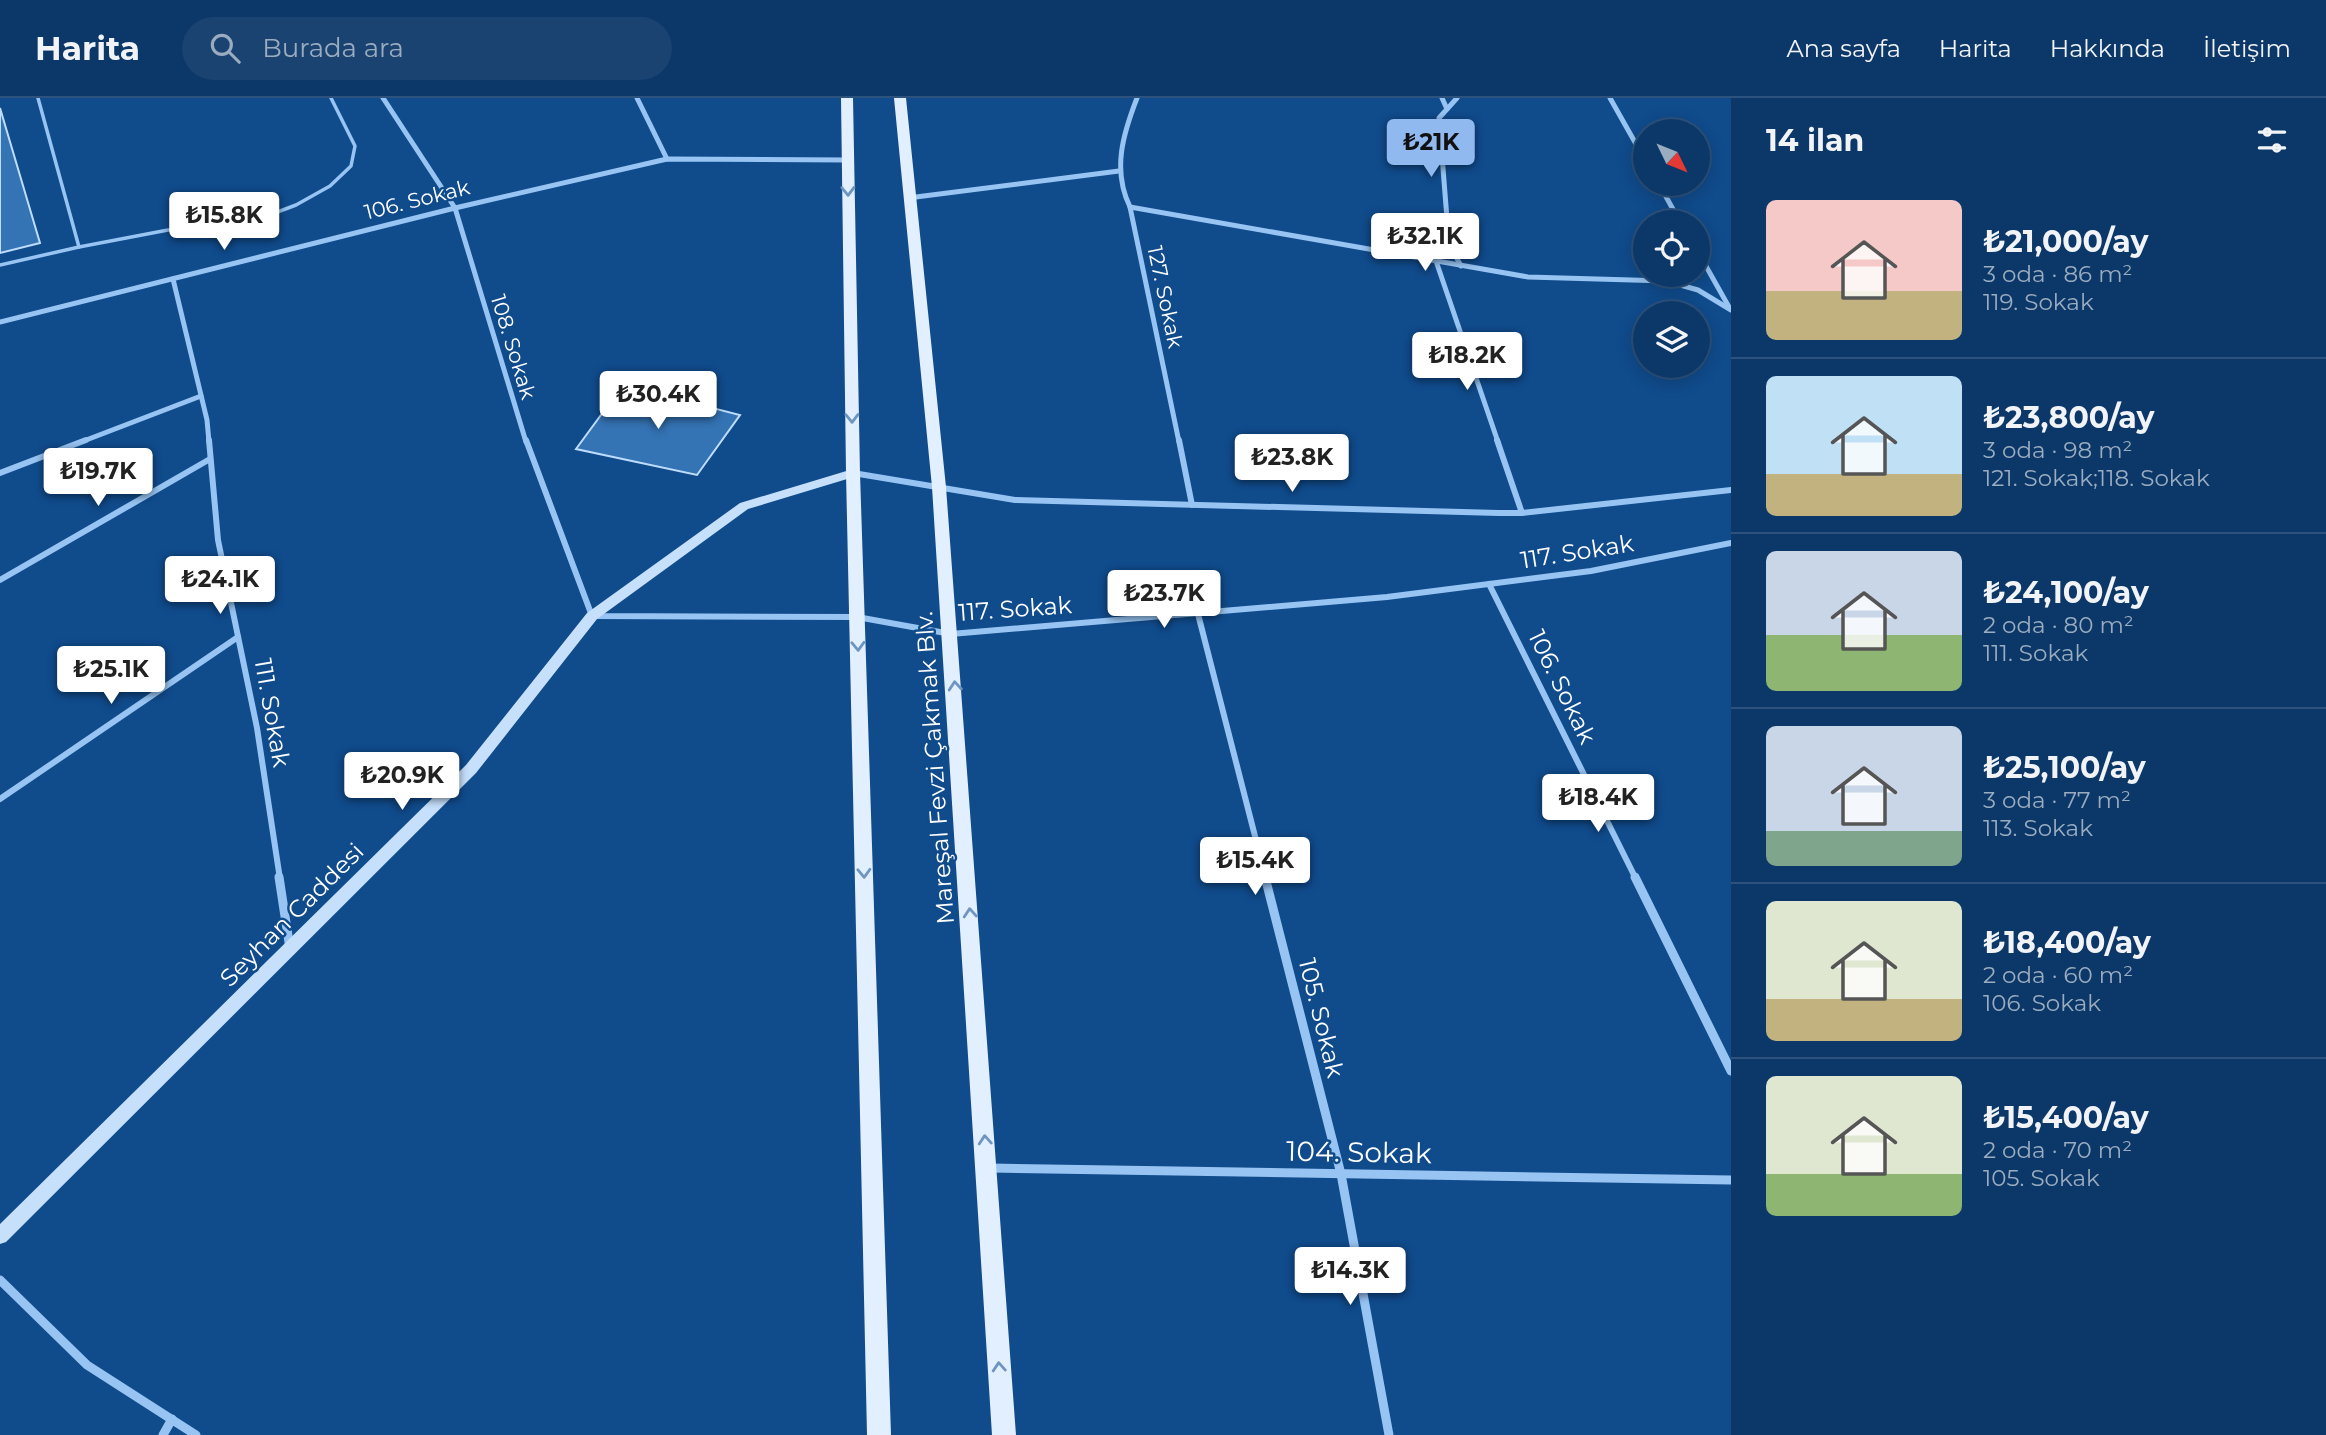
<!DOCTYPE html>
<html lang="tr">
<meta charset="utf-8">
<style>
:root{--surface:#0c3869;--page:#1a4371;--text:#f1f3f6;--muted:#9aacc0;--line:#2c527d;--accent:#90b9f0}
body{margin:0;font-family:Montserrat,sans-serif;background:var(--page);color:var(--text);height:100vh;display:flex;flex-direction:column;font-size:26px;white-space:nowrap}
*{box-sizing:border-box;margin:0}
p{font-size:23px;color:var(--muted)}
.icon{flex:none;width:38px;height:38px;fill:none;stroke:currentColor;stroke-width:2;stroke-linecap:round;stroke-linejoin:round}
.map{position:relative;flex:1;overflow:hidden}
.panel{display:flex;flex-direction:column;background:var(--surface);width:595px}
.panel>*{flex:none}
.needle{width:46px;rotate:133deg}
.fabs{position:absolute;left:1633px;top:21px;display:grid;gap:14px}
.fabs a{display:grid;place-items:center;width:77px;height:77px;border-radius:50%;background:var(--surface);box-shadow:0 4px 18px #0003,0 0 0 2px var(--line);font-size:35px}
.price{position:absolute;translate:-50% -60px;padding:0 16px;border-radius:7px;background:#fff;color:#222;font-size:23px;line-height:46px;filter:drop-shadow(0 2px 4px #0008)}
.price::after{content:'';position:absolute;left:50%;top:42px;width:21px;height:16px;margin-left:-10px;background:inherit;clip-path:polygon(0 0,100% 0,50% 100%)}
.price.selected{background:var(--accent);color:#111}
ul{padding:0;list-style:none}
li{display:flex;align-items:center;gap:21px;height:175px;padding:0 35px}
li+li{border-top:2px solid var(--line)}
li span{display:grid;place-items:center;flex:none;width:196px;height:140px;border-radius:10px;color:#555}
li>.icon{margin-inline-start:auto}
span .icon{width:84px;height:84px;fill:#fffc;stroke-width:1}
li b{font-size:30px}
h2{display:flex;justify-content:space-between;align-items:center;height:84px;padding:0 35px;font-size:30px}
header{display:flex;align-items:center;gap:42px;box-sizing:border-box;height:98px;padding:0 35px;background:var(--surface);border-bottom:2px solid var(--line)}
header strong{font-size:33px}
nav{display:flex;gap:38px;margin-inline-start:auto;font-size:24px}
.search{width:490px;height:63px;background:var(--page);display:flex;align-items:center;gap:18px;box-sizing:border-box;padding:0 24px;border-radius:38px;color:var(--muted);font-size:26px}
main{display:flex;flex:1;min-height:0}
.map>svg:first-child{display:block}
.building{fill:#3473b4;stroke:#beddfd;stroke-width:2}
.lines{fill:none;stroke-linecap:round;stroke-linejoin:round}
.service{stroke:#97c4f2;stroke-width:3.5}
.minor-far2{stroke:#97c4f2;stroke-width:5}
.minor-far1{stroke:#97c4f2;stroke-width:6}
.minor{stroke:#97c4f2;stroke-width:9}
.secondary{fill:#c6e0fc;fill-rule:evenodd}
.primary{fill:#e2efff;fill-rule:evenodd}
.oneway{stroke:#6e95c0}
.labels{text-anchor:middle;stroke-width:5;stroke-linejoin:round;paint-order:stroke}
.far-street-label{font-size:21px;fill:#fff;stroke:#104b8c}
.street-label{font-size:24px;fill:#fff;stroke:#104b8c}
.near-street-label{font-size:28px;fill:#fff;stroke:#104b8c}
</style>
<header>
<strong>Harita</strong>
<div class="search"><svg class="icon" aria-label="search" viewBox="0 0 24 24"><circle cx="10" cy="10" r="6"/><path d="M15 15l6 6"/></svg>Burada ara</div>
<nav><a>Ana sayfa</a><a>Harita</a><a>Hakkında</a><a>İletişim</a></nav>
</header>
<main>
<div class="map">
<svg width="1731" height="1337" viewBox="0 0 1731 1337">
<rect width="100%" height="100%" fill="#104b8c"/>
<g class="building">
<path d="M 0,10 L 40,145 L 0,155 Z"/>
<path d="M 623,287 L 740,317 L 697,377 L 576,351 Z"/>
</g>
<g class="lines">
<g class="service">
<path d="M 79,149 L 168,132 L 251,124 L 296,107 L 330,88 L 351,68 L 355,48 L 331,0"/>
<path d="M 0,167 L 79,149 L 38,0"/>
</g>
<g class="minor-far2">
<path d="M 383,0 L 455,110 L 526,344"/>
<path d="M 637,0 L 667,61"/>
<path d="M 1137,0 C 1123,36 1112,72 1130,109 L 1179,344"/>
<path d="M 1442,0 L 1447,11"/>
<path d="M 1457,0 L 1439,20 L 1449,146 L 1461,168"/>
<path d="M 1610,0 L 1645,62"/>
<path d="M 1659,86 L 1680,124"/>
<path d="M 908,100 L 1119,73"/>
<path d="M 1130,109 L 1528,179 L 1666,183 L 1698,192 L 1731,212"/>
<path d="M 1698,154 L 1729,209"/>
<path d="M 1436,163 L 1498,344"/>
<path d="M 173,181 L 207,322 L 209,344"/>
<path d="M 0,224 L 455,110 L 667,61 L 848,62"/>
<path d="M 81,344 L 201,298"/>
</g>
<g class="minor-far1">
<path d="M 209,342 L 218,442 L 257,630 L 280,781"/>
<path d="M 526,342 L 592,518 L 857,519 L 951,536 L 1387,499 L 1591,473 L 1731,445"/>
<path d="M 1179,342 L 1192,407"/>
<path d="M 1497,342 L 1522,415"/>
<path d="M 0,375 L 86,342"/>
<path d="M 853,375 L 1015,402 L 1499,415 L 1522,415 L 1731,392"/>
<path d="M 0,482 L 210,361"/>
<path d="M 1489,486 L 1636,781"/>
<path d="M 1198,516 L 1266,781"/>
<path d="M 0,701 L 238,539"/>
</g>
<g class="minor">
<path d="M 279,779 L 290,851"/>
<path d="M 1265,779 L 1341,1076 L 1389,1337"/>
<path d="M 1635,779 L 1731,973"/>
<path d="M 990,1070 L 1731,1082"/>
<path d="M 0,1182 L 87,1267 L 196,1337"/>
<path d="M 163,1337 L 172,1321"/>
</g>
<path class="secondary" d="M 853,371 L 859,375 L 857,378 L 748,411 L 597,521 L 476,675 L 6,1144 L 0,1146 L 0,1126 L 466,667 L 587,515 L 740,405 Z"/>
<g class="primary">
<path d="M 841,0 L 853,0 L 860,375 L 891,1337 L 867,1337 L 846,375 Z"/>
<path d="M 894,0 L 906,0 L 946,389 L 1016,1337 L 992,1337 L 932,389 Z"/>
</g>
</g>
<defs><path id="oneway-chevron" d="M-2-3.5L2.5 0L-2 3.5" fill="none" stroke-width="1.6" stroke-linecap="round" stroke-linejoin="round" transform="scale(1.75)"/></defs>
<g class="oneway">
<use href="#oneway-chevron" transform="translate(848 93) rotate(89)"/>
<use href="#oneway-chevron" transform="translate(852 320) rotate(89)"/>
<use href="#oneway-chevron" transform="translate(858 548) rotate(88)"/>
<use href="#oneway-chevron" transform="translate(955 588) rotate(-95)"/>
<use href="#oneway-chevron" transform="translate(864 775) rotate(88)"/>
<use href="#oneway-chevron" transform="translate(970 815) rotate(-94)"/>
<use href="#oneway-chevron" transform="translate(985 1042) rotate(-94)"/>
<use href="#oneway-chevron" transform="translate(999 1269) rotate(-94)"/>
</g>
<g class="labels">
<g class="far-street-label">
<text transform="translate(417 102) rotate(-14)" y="7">106. Sokak</text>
<text transform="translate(1165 199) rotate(78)" y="7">127. Sokak</text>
<text transform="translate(513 249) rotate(73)" y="7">108. Sokak</text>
</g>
<g class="street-label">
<text transform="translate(1577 454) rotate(-9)" y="8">117. Sokak</text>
<text transform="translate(1015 511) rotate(-4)" y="8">117. Sokak</text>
<text transform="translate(1562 589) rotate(64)" y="8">106. Sokak</text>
<text transform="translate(272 615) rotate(80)" y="8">111. Sokak</text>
<text transform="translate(935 670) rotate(-94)" y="8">Mareşal Fevzi Çakmak Blv.</text>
<text transform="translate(292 817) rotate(-45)" y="8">Seyhan Caddesi</text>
<text transform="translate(1321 920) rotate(76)" y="8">105. Sokak</text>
</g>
<g class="near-street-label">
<text transform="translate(1359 1054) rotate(1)" y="10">104. Sokak</text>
</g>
</g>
</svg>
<div class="fabs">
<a><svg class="needle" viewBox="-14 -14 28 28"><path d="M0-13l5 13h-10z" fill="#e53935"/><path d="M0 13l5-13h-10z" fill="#9aacc0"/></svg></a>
<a><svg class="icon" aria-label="locate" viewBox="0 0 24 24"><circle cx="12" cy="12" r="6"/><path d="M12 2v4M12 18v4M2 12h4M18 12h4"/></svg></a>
<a><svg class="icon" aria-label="layers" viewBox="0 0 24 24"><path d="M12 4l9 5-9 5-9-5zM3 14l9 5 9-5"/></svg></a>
</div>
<b class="price selected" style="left:1431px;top:81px">₺21K</b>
<b class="price" style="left:224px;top:154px">₺15.8K</b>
<b class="price" style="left:1425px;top:175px">₺32.1K</b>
<b class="price" style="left:1467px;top:294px">₺18.2K</b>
<b class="price" style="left:658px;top:333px">₺30.4K</b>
<b class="price" style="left:1292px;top:396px">₺23.8K</b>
<b class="price" style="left:98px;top:410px">₺19.7K</b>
<b class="price" style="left:220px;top:518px">₺24.1K</b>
<b class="price" style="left:1164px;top:532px">₺23.7K</b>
<b class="price" style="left:111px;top:608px">₺25.1K</b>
<b class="price" style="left:402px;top:714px">₺20.9K</b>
<b class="price" style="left:1598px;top:736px">₺18.4K</b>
<b class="price" style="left:1255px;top:799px">₺15.4K</b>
<b class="price" style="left:1350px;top:1209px">₺14.3K</b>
</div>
<section class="panel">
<h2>14 ilan<svg class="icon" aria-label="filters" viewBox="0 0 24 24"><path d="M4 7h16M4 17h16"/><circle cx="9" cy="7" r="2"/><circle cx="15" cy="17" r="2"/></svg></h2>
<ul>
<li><span style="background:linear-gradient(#f6c9c9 65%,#c2b280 0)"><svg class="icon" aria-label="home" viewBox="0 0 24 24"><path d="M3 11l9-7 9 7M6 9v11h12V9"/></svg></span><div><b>₺21,000/ay</b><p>3 oda · 86 m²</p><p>119. Sokak</p></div></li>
<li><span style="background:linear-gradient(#bfe0f5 70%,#c2b280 0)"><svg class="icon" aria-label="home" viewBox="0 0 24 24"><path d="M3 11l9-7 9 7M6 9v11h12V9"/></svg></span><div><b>₺23,800/ay</b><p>3 oda · 98 m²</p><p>121. Sokak;118. Sokak</p></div></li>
<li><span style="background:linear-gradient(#c9d6e8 60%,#8fb573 0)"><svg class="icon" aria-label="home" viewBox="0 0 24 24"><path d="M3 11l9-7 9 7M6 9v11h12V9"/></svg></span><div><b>₺24,100/ay</b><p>2 oda · 80 m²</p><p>111. Sokak</p></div></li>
<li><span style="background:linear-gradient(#c9d6e8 75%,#7fa58c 0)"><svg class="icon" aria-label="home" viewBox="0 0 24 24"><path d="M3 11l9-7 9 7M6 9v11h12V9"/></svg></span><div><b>₺25,100/ay</b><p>3 oda · 77 m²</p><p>113. Sokak</p></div></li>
<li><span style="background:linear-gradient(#dfe7d0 70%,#c2b280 0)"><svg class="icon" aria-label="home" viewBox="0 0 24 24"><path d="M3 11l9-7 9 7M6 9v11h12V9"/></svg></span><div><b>₺18,400/ay</b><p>2 oda · 60 m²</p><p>106. Sokak</p></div></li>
<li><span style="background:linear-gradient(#dfe7d0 70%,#8fb573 0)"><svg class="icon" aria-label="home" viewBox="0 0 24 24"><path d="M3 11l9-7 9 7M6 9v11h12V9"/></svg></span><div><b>₺15,400/ay</b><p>2 oda · 70 m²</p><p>105. Sokak</p></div></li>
</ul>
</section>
</main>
